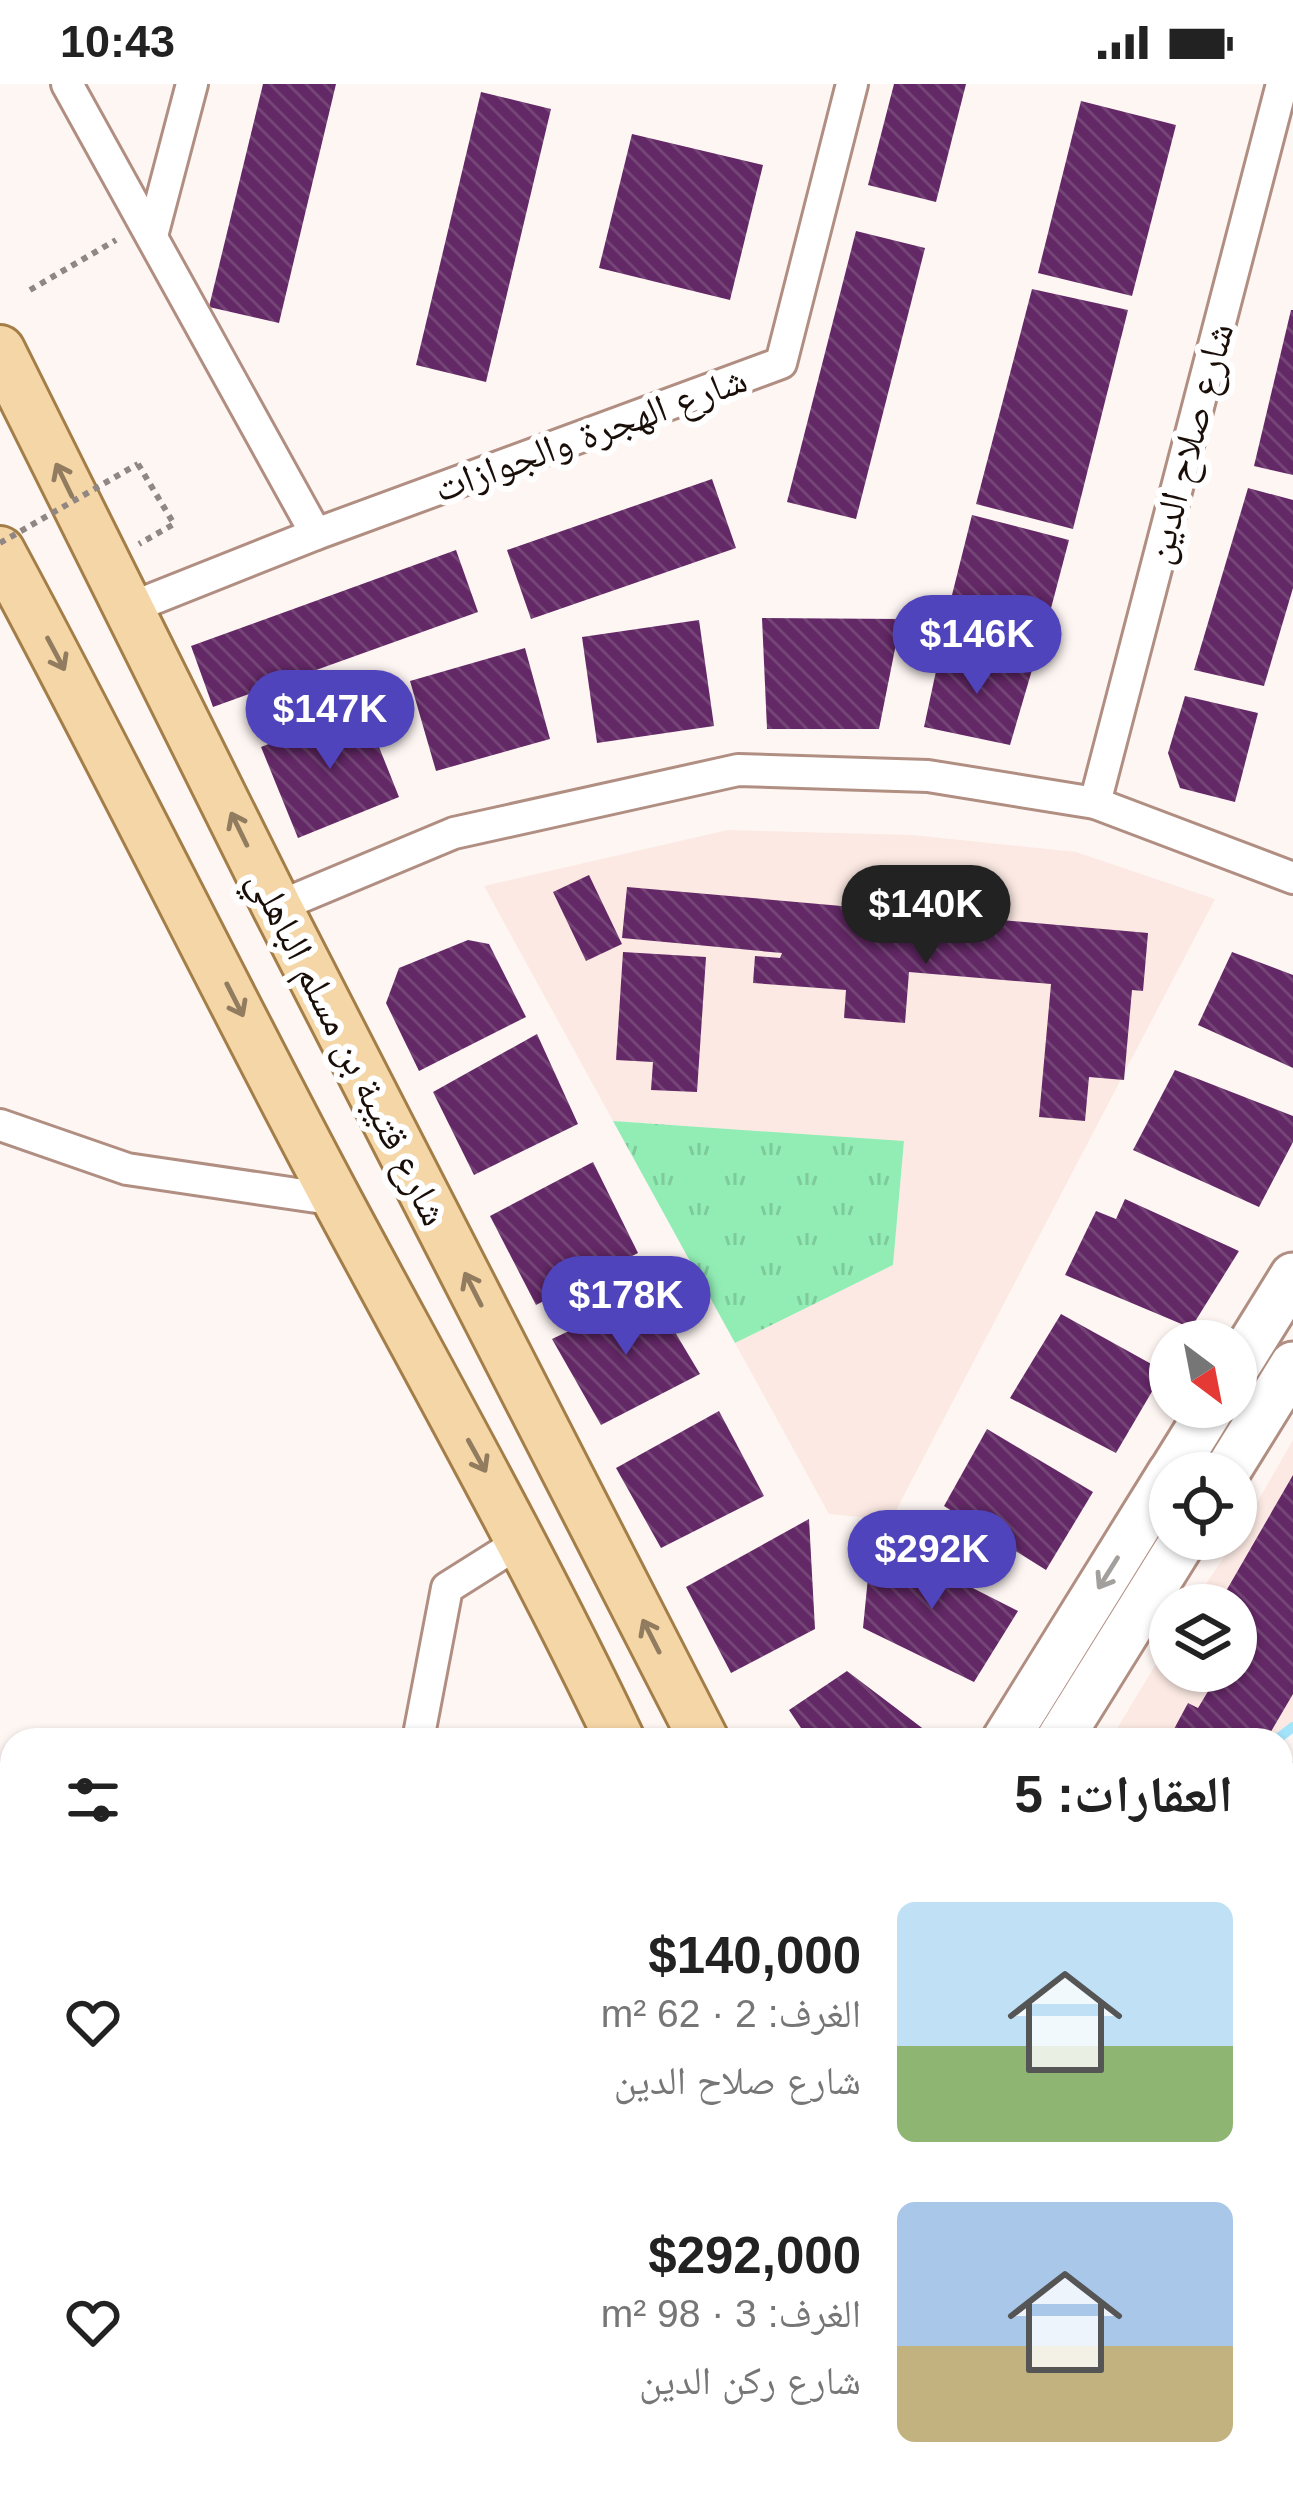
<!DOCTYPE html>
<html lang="ar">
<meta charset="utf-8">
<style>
:root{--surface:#fff;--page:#f6f6f6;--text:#222;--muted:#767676;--accent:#5044bc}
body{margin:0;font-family:Arial,"Noto Naskh Arabic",sans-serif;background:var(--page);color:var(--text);direction:rtl;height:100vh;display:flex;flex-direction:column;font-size:45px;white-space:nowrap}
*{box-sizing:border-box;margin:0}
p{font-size:39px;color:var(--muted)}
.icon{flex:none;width:66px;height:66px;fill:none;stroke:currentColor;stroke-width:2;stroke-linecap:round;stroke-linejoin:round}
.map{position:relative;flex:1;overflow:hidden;direction:ltr}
.panel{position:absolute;left:0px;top:1644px;width:1293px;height:771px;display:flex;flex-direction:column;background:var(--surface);border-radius:36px 36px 0 0;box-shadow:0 3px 9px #0004;direction:rtl}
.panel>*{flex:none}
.needle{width:78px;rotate:148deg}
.tools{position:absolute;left:1149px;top:1236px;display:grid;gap:24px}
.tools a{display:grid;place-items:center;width:108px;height:108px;border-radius:50%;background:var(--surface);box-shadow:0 3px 9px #0004;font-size:60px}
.price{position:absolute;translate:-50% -102px;padding:0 27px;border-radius:42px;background:var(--accent);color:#fff;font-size:39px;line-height:78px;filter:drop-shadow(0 3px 6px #0008)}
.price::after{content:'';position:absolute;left:50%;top:72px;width:36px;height:27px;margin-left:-18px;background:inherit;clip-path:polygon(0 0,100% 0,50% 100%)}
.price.current{background:#222;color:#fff}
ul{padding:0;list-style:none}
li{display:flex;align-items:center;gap:36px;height:300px;padding:0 60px}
li span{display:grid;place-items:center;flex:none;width:336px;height:240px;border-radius:18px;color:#555}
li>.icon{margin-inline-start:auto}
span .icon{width:144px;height:144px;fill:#fffc;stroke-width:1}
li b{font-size:51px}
h2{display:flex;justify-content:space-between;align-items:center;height:144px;padding:0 60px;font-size:51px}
.status{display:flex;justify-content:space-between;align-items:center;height:84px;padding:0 60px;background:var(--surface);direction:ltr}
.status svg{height:33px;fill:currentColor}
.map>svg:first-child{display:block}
.built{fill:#fce9e3}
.grass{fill:url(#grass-tufts)}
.park{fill:url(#park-crowns)}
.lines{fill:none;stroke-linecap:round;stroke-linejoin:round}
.stream{stroke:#a4e4fb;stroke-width:10}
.building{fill:url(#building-back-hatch)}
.minor-casing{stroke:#b18e82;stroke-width:36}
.secondary-casing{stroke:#b18e82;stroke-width:51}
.primary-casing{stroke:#a47e49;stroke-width:54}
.path{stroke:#908682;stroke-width:6;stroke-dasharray:6 6;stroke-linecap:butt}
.minor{stroke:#fff;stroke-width:30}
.secondary{stroke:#fff;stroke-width:45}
.primary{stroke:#f5d6a7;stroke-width:48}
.path-bridge{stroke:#908682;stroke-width:6;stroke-dasharray:6 6;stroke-linecap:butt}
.oneway{stroke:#927c60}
.oneway2{stroke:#a39f9d}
.labels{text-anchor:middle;stroke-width:12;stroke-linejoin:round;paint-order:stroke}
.street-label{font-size:39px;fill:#1a0e09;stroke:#fff}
</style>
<div class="status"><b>10:43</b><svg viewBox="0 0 49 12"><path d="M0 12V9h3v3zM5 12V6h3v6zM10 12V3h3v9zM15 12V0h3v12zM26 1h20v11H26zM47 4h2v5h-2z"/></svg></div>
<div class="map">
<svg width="1293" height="2414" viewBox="0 0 1293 2414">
<defs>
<pattern id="grass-tufts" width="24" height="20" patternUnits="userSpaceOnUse" patternTransform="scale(3)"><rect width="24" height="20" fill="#92edb5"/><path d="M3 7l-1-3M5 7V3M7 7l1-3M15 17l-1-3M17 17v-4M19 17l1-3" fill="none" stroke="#7dca9a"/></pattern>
<pattern id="park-crowns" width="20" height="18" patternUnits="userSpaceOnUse" patternTransform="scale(3)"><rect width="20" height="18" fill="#92edb5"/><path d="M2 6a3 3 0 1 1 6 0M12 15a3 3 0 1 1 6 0" fill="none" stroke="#7dca9a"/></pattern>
<pattern id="building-back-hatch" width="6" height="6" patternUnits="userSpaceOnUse" patternTransform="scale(3)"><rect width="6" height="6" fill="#632866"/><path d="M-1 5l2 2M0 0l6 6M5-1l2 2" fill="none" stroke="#744576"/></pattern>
</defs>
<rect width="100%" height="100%" fill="#fef6f3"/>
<g class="built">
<path d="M 728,746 L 912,751 L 1076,768 L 1215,815 L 891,1436 L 829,1430 L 735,1259 L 893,1181 L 904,1058 L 613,1037 L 484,802 Z"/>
<path d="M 1293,1356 L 1293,1645 L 1280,1656 L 1110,1656 L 1170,1557 L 1170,1587 L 1236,1587 L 1236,1521 L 1192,1521 L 1236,1455 Z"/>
</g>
<path class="grass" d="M 613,1037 L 904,1057 L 893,1181 L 735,1259 Z"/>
<path class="park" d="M 1281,1925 L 1293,1933 L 1293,2109 L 1281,2107 Z"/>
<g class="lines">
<path class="stream" d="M 1276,1656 L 1293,1643"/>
</g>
<g class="building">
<path d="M 263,0 L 336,0 L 279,239 L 209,223 Z"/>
<path d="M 894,0 L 966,0 L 936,118 L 868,101 Z"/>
<path d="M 481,8 L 551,25 L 486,298 L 416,281 Z"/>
<path d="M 1081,17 L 1176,41 L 1132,212 L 1038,189 Z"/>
<path d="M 632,50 L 763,81 L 730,216 L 599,184 Z"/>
<path d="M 856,147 L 925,164 L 856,435 L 787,418 Z"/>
<path d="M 1032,205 L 1128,226 L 1073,445 L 976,420 Z"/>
<path d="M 1291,226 L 1293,226 L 1293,391 L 1254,382 Z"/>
<path d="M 712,395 L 736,464 L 531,535 L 507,466 Z"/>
<path d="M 1248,404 L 1293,416 L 1293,504 L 1264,602 L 1194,586 Z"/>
<path d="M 972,431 L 1069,456 L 1040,566 L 944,543 Z"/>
<path d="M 456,466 L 478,528 L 213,623 L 191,562 Z"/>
<path d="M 762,534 L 901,535 L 879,645 L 767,645 Z"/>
<path d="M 699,536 L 714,642 L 597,659 L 582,553 Z"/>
<path d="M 525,564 L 550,655 L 436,687 L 410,597 Z"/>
<path d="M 941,564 L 1032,586 L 1010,661 L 924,643 Z"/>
<path d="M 1185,612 L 1258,629 L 1235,718 L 1180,704 L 1168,669 Z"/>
<path d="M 363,623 L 399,713 L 298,754 L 261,663 Z"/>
<path d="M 589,791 L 622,860 L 586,877 L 553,808 Z"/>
<path d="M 627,803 L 1148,849 L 1143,907 L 1132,906 L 1124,996 L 1089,993 L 1085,1037 L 1039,1033 L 1051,900 L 909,888 L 905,939 L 844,934 L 846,906 L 753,899 L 755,872 L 780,874 L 782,869 L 622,854 Z"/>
<path d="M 468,856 L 489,860 L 526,933 L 419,987 L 386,919 L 399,884 Z"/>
<path d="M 623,868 L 706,873 L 697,1008 L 651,1006 L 653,978 L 616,976 Z"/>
<path d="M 1232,868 L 1293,891 L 1293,984 L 1198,941 Z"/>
<path d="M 537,950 L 578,1040 L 474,1091 L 433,1008 Z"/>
<path d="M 1175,986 L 1293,1032 L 1293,1058 L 1259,1123 L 1133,1066 Z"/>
<path d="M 593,1078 L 638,1169 L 536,1221 L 490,1132 Z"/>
<path d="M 1125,1115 L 1239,1167 L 1191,1244 L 1065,1191 L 1096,1127 L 1116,1135 Z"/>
<path d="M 651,1208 L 700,1290 L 601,1341 L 552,1255 Z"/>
<path d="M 1061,1230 L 1164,1287 L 1116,1369 L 1010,1314 Z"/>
<path d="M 719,1327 L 764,1412 L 661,1464 L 616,1384 Z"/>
<path d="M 987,1345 L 1093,1408 L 1046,1486 L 944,1422 Z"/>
<path d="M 1293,1391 L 1293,1610 L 1266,1656 L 1243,1652 L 1241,1656 L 1193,1656 L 1174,1645 L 1188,1619 L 1198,1624 L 1213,1599 L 1192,1587 L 1236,1587 L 1236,1521 L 1218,1521 Z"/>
<path d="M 809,1435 L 815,1545 L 731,1589 L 686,1503 Z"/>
<path d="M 872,1453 L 1018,1527 L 974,1598 L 863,1544 Z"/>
<path d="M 847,1587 L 938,1656 L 809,1656 L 789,1626 Z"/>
<path d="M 1293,2182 L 1293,2308 L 1281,2287 L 1281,2189 Z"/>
<path d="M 0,2307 L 12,2310 L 12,2387 L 0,2386 Z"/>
<path d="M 1281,2345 L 1293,2367 L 1293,2414 L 1180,2414 L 1174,2403 L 1281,2403 Z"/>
<path d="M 38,2403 L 85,2403 L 83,2414 L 37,2414 Z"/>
<path d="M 113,2403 L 133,2403 L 132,2414 L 100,2414 L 103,2405 Z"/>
<path d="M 200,2403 L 258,2403 L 259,2414 L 197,2414 Z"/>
<path d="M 603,2405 L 604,2414 L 580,2414 L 579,2409 Z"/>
<path d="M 481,2409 L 515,2410 L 516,2414 L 481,2414 Z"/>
</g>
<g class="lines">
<defs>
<g id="minor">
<path d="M 67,0 L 316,450"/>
<path d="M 152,152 L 192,0"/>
<path d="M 130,524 L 316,450 L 781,279 L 852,0"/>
<path d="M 1095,719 L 1282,0"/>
<path d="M 277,823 L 454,749 L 738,686 L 928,692 L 1095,719 L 1293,794"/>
<path d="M 0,1041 L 127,1085 L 337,1116"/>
<path d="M 418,1656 L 447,1504 L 523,1456"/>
<path d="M 1281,1706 L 1293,1695"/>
<path d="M 1281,1843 L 1293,1853"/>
<path d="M 0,2288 L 12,2288"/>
<path d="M 267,2414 L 268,2403"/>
</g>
<g id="secondary">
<path d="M 1236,1284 L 1293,1192"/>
<path d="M 1171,1389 L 1212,1323"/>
<path d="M 1226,1389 L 1293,1281"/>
<path d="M 1005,1656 L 1170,1390"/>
<path d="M 1059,1656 L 1184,1455"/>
</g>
<g id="primary">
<path d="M 0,266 L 277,823 L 704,1656"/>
<path d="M 0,467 C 116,682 223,902 338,1118 C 434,1297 533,1473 620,1656"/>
<path d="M 1005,2403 L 1011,2414"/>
<path d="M 1080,2403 L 1086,2414"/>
</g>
</defs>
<use href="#minor" class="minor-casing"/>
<use href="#secondary" class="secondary-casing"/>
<use href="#primary" class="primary-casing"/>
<g class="path">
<path d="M 30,206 L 116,156"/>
<path d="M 138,380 L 174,440 L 139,460"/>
</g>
<use href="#minor" class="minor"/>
<use href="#secondary" class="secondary"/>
<use href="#primary" class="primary"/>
<path class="path-bridge" d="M 0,459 L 138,380"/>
</g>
<defs><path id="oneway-shaft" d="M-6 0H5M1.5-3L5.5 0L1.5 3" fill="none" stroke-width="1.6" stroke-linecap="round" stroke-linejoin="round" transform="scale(3)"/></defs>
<g class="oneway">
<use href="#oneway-shaft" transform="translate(64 396) rotate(-116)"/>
<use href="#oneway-shaft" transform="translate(56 570) rotate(62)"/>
<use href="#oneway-shaft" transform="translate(239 745) rotate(-116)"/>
<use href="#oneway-shaft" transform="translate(235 916) rotate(63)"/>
<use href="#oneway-shaft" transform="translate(473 1205) rotate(-117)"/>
<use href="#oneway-shaft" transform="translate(477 1372) rotate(61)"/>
<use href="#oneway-shaft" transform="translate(651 1552) rotate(-117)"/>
</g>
<use class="oneway2" href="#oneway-shaft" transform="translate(1108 1489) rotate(122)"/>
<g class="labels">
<g class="street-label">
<text transform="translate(590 349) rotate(-20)" y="14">شارع الهجرة والجوازات</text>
<text transform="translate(1188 359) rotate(-75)" y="14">شارع صلاح الدين</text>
<text transform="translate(349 963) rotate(63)" y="14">شارع قتيبة بن مسلم الباهلي</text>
</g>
</g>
</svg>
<div class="tools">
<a><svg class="needle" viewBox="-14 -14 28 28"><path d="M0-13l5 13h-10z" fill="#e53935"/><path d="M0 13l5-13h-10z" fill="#767676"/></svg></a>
<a><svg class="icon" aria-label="locate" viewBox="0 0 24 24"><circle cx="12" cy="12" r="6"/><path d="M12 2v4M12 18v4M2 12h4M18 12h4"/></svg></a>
<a><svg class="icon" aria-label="layers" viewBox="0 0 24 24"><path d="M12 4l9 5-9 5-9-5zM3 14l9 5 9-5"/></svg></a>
</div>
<b class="price" style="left:977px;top:613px">$146K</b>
<b class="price" style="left:330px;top:688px">$147K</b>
<b class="price current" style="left:926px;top:883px">$140K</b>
<b class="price" style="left:626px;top:1274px">$178K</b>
<b class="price" style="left:932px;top:1528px">$292K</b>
<section class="panel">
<h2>العقارات: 5<svg class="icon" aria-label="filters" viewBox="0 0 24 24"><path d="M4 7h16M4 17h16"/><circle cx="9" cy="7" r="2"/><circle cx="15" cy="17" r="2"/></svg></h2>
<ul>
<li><span style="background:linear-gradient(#bfe0f5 60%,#8fb573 0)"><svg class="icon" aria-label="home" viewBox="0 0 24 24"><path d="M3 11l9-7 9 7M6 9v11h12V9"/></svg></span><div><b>$140,000</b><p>الغرف: 2 · 62 m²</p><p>شارع صلاح الدين</p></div><svg class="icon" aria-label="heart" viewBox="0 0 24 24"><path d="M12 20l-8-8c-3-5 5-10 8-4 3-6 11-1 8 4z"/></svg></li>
<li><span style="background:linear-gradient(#a9c7e8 60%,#c2b280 0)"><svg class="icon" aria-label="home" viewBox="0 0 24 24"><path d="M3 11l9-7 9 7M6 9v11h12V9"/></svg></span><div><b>$292,000</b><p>الغرف: 3 · 98 m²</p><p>شارع ركن الدين</p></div><svg class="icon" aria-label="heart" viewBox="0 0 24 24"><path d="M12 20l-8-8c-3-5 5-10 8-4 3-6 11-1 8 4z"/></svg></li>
</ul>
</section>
</div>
